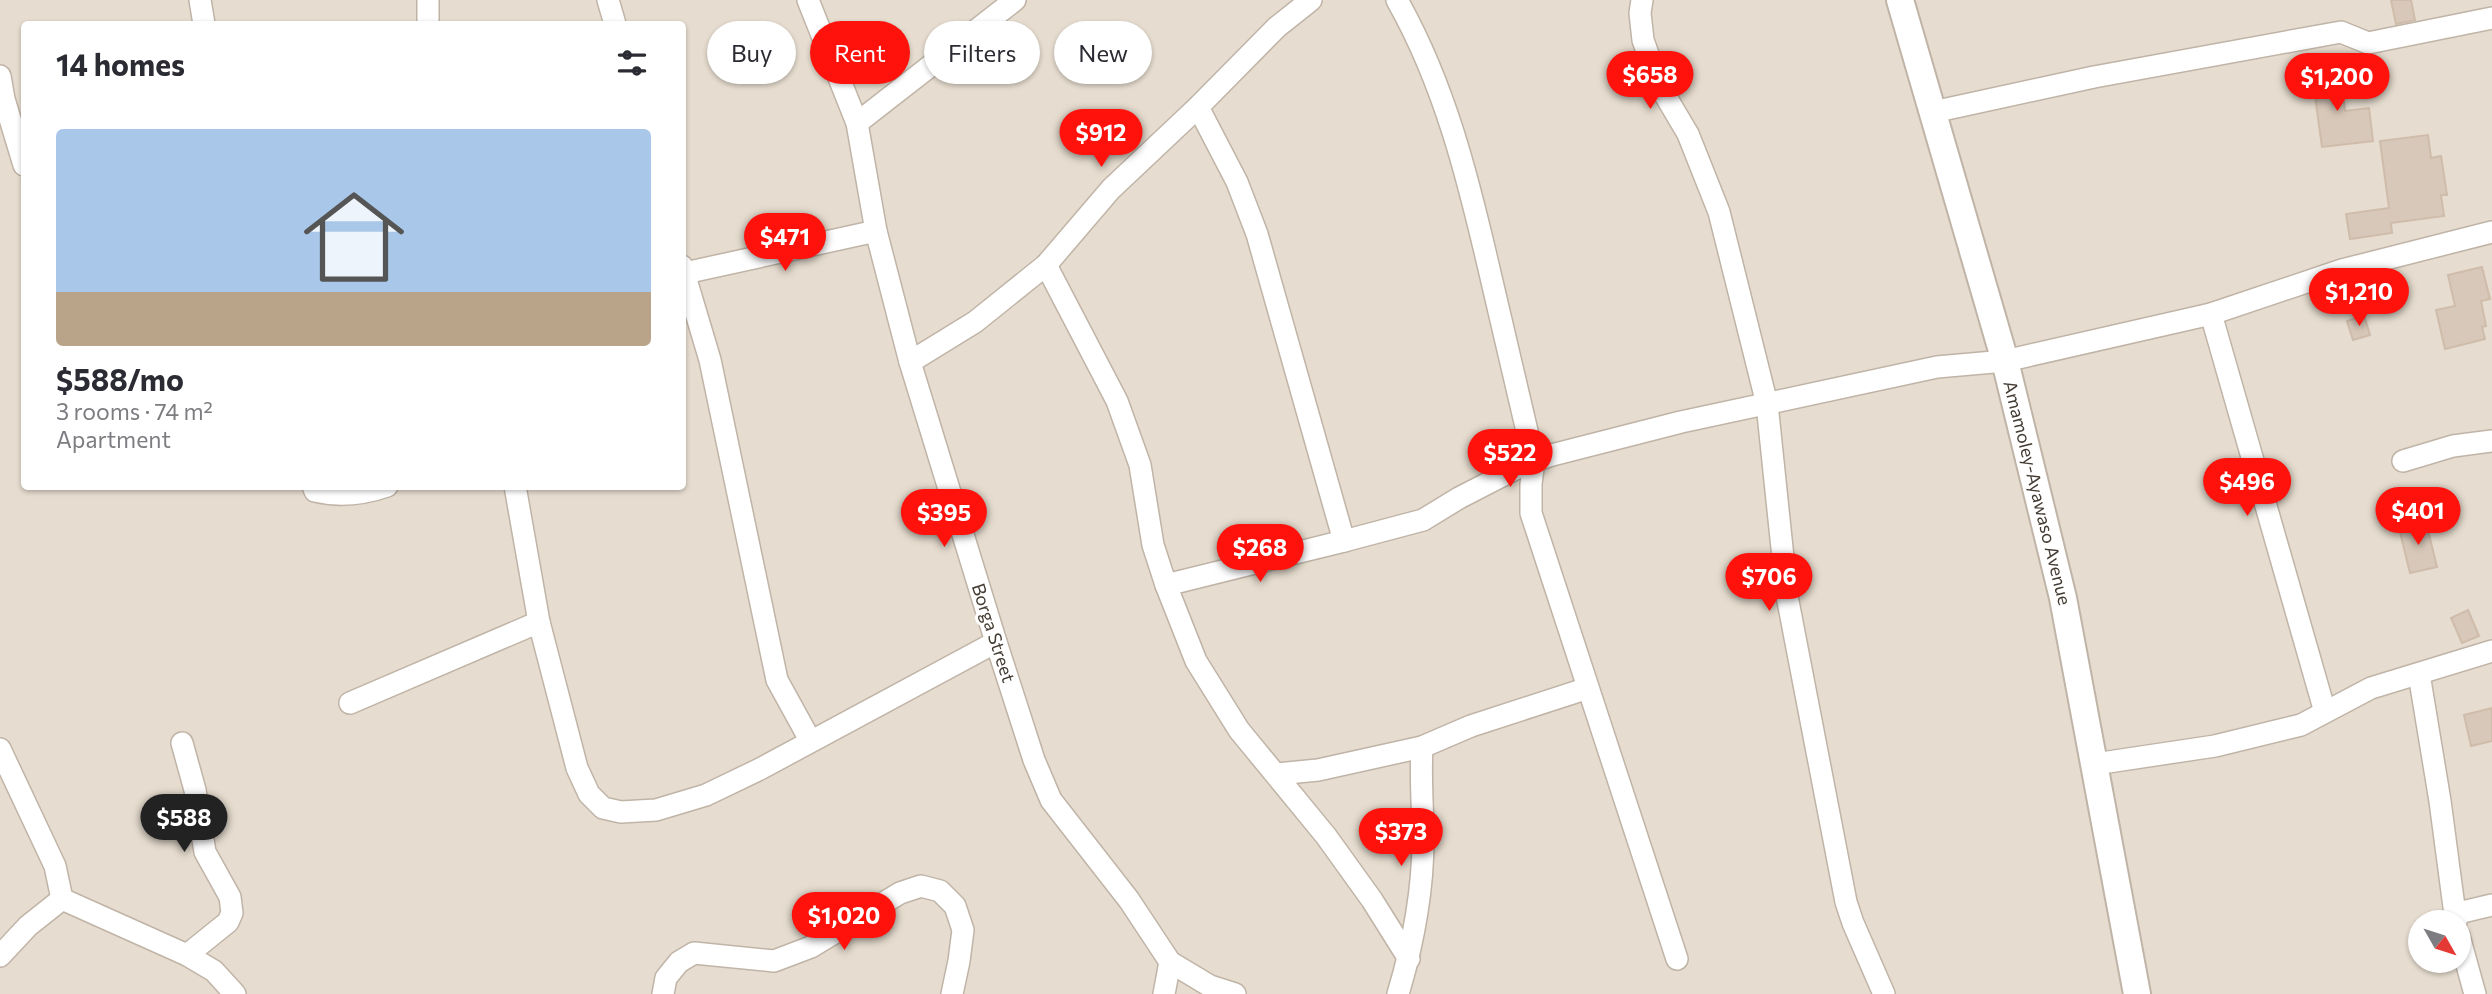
<!DOCTYPE html>
<meta charset="utf-8">
<style>
:root{--surface:#fff;--page:#f2f2f3;--text:#2b2b33;--muted:#7c7c81;--line:#e1e1e2;--accent:#ff110c}
body{margin:0;font-family:Commissioner,sans-serif;background:var(--page);color:var(--text);height:100vh;display:flex;flex-direction:column;font-size:26px;white-space:nowrap}
*{box-sizing:border-box;margin:0}
p{font-size:23px;color:var(--muted)}
.icon{flex:none;width:38px;height:38px;fill:none;stroke:currentColor;stroke-width:2;stroke-linecap:round;stroke-linejoin:round}
.map{position:relative;flex:1;overflow:hidden}
.drawer{position:absolute;left:21px;top:21px;width:665px;height:469px;display:flex;flex-direction:column;background:var(--surface);border-radius:7px;box-shadow:0 2px 5px #0004}
.drawer>*{flex:none}
.guide{position:absolute;left:707px;top:21px;width:665px;height:63px;display:flex;gap:14px}
.needle{width:46px;rotate:129deg}
.tools{position:absolute;left:2408px;top:910px;display:grid;gap:14px}
.tools a{display:grid;place-items:center;width:63px;height:63px;border-radius:50%;background:var(--surface);box-shadow:0 2px 5px #0004;font-size:35px}
.price{position:absolute;translate:-50% -60px;padding:0 16px;border-radius:24px;background:var(--accent);color:#fff;font-size:23px;line-height:46px;filter:drop-shadow(0 2px 4px #0008)}
.price::after{content:'';position:absolute;left:50%;top:42px;width:21px;height:16px;margin-left:-10px;background:inherit;clip-path:polygon(0 0,100% 0,50% 100%)}
.price.current{background:#222;color:#fff}
ul{padding:0;list-style:none}
li{display:grid;align-content:center;gap:14px;height:371px;padding:0 35px}
li+li{border-top:2px solid var(--line)}
li span{display:grid;place-items:center;height:217px;border-radius:7px;color:#555}
li>.icon{margin-inline-start:auto}
span .icon{width:126px;height:126px;fill:#fffc;stroke-width:1}
li b{font-size:30px}
h2{display:flex;justify-content:space-between;align-items:center;height:84px;padding:0 35px;font-size:30px}
.tag{padding:0 24px;border-radius:32px;background:var(--surface);box-shadow:0 2px 5px #0004;font-size:24px;line-height:63px}
.tag.current{background:var(--accent);color:#fff}
.map>svg:first-child{display:block}
.residential{fill:#e6dccf;fill-rule:evenodd}
.building{fill:#d7c8ba;stroke:#cfbcaa;stroke-width:2}
.lines{fill:none;stroke-linecap:round;stroke-linejoin:round}
.minor-casing{stroke:#c0b4a7;stroke-width:24}
.tertiary-casing{stroke:#c0b4a7;stroke-width:30}
.minor{stroke:#fff;stroke-width:21}
.tertiary{stroke:#fff;stroke-width:26}
.labels{text-anchor:middle;stroke-width:6;stroke-linejoin:round;paint-order:stroke}
.street-label{font-size:18px;fill:#433b32;stroke:#fff}
</style>
<div class="map">
<svg width="2492" height="994" viewBox="0 0 2492 994">
<rect width="100%" height="100%" fill="#f2ebe2"/>
<path class="residential" d="M 0,0 L 2492,0 L 2492,994 L 0,994 ZM 24,24 L 682,24 L 682,486 L 24,486 ZM 2420,922 L 2459,922 L 2459,961 L 2420,961 Z"/>
<g class="building">
<path d="M 2391,0 L 2411,0 L 2415,20 L 2396,24 Z"/>
<path d="M 2329,65 L 2332,104 L 2344,102 L 2345,111 L 2369,108 L 2373,141 L 2322,147 L 2315,96 L 2309,96 L 2307,67 Z"/>
<path d="M 2428,135 L 2431,158 L 2441,156 L 2447,195 L 2441,195 L 2444,216 L 2391,223 L 2392,233 L 2350,239 L 2346,214 L 2389,208 L 2380,141 Z"/>
<path d="M 2482,267 L 2490,299 L 2481,301 L 2486,326 L 2482,327 L 2485,339 L 2445,349 L 2436,310 L 2455,306 L 2448,275 Z"/>
<path d="M 2364,315 L 2370,335 L 2353,340 L 2347,321 Z"/>
<path d="M 2422,520 L 2423,522 L 2426,522 L 2437,567 L 2410,573 L 2399,528 Z"/>
<path d="M 2468,610 L 2479,636 L 2462,643 L 2451,618 Z"/>
<path d="M 2492,708 L 2492,741 L 2471,746 L 2464,715 Z"/>
</g>
<g class="lines">
<defs>
<g id="minor">
<path d="M 200,0 L 204,24"/>
<path d="M 608,0 L 615,24"/>
<path d="M 808,0 L 857,123 L 876,231 L 910,362 L 996,642 L 1034,760 L 1051,800 L 1129,900 L 1170,962 L 1210,986 L 1235,994"/>
<path d="M 1397,0 C 1445,85 1468,178 1490,273 C 1505,336 1519,398 1534,461 L 1531,484 L 1531,513 L 1677,959"/>
<path d="M 1642,0 L 1640,13 L 1643,40 L 1659,85 L 1688,134 L 1719,212 L 1767,404 L 1787,596 L 1846,902 L 1853,923 L 1884,994"/>
<path d="M 428,24 L 428,0"/>
<path d="M 0,76 L 4,99 L 24,165"/>
<path d="M 1198,107 L 1237,182 L 1257,234 L 1344,541 L 1423,520 L 1459,498 L 1525,464 L 1552,455 L 1681,422 L 1937,367 L 2005,361 L 2211,314 L 2342,270 L 2492,232"/>
<path d="M 1933,112 L 2094,77 L 2341,32 L 2368,43 L 2492,18"/>
<path d="M 857,123 L 1015,0"/>
<path d="M 1046,265 L 1117,401 L 1140,465 L 1153,545 L 1166,585 L 1196,661 L 1239,730 L 1326,836 L 1372,900 L 1409,959"/>
<path d="M 682,266 L 710,360 L 777,680 L 810,740"/>
<path d="M 685,273 L 876,231"/>
<path d="M 2211,314 L 2325,712"/>
<path d="M 910,362 L 975,322 L 1046,265 L 1111,189 L 1198,107 L 1277,27 L 1311,0"/>
<path d="M 2403,461 L 2453,446 L 2492,441"/>
<path d="M 313,486 L 315,491 C 340,497 364,494 387,486"/>
<path d="M 515,486 L 539,622 L 577,768 L 589,794 L 603,808 L 621,812 L 656,810 L 706,795 L 760,769 L 996,642"/>
<path d="M 1166,585 L 1344,541"/>
<path d="M 2419,674 L 2440,801 L 2456,922"/>
<path d="M 350,703 L 539,622"/>
<path d="M 182,743 L 195,790 L 205,852 L 230,897 L 232,913 L 228,922 L 187,955"/>
<path d="M 0,749 L 55,866 L 62,899"/>
<path d="M 2095,764 L 2215,746 L 2301,725 L 2371,688 L 2492,651"/>
<path d="M 1277,774 L 1318,770 L 1422,747 L 1471,726 L 1588,688"/>
<path d="M 2454,914 L 2492,905"/>
<path d="M 2459,936 L 2475,994"/>
<path d="M 0,956 L 28,926 L 62,899 L 187,955 L 214,971 L 235,994"/>
<path d="M 663,994 L 666,978 L 679,962 L 694,953 L 774,961 L 811,947 L 900,893 L 921,886 L 940,891 L 955,906 L 963,930 L 959,961 L 952,994"/>
<path d="M 1164,994 L 1170,962"/>
<path d="M 1398,994 C 1413,944 1423,892 1423,839 C 1423,808 1420,778 1422,747"/>
</g>
<path id="tertiary" d="M 1900,0 L 2005,361 L 2063,598 L 2137,994"/>
</defs>
<use href="#minor" class="minor-casing"/>
<use href="#tertiary" class="tertiary-casing"/>
<use href="#minor" class="minor"/>
<use href="#tertiary" class="tertiary"/>
</g>
<g class="labels">
<g class="street-label">
<text transform="translate(2037 493) rotate(76)" y="6">Amamoley-Ayawaso Avenue</text>
<text transform="translate(993 633) rotate(72)" y="6">Borga Street</text>
</g>
</g>
</svg>
<div class="tools">
<a><svg class="needle" viewBox="-14 -14 28 28"><path d="M0-13l5 13h-10z" fill="#e53935"/><path d="M0 13l5-13h-10z" fill="#7c7c81"/></svg></a>
</div>
<b class="price" style="left:1650px;top:111px">$658</b>
<b class="price" style="left:2337px;top:113px">$1,200</b>
<b class="price" style="left:1101px;top:169px">$912</b>
<b class="price" style="left:785px;top:273px">$471</b>
<b class="price" style="left:2359px;top:328px">$1,210</b>
<b class="price" style="left:1510px;top:489px">$522</b>
<b class="price" style="left:2247px;top:518px">$496</b>
<b class="price" style="left:2418px;top:547px">$401</b>
<b class="price" style="left:944px;top:549px">$395</b>
<b class="price" style="left:1260px;top:584px">$268</b>
<b class="price" style="left:1769px;top:613px">$706</b>
<b class="price current" style="left:184px;top:854px">$588</b>
<b class="price" style="left:1401px;top:868px">$373</b>
<b class="price" style="left:844px;top:952px">$1,020</b>
<div class="guide">
<a class="tag">Buy</a>
<a class="tag current">Rent</a>
<a class="tag">Filters</a>
<a class="tag">New</a>
</div>
<section class="drawer">
<h2>14 homes<svg class="icon" aria-label="filters" viewBox="0 0 24 24"><path d="M4 7h16M4 17h16"/><circle cx="9" cy="7" r="2"/><circle cx="15" cy="17" r="2"/></svg></h2>
<ul>
<li><span style="background:linear-gradient(#a9c7e8 75%,#b9a48a 0)"><svg class="icon" aria-label="home" viewBox="0 0 24 24"><path d="M3 11l9-7 9 7M6 9v11h12V9"/></svg></span><div><b>$588/mo</b><p>3 rooms · 74 m²</p><p>Apartment</p></div></li>
</ul>
</section>
</div>
